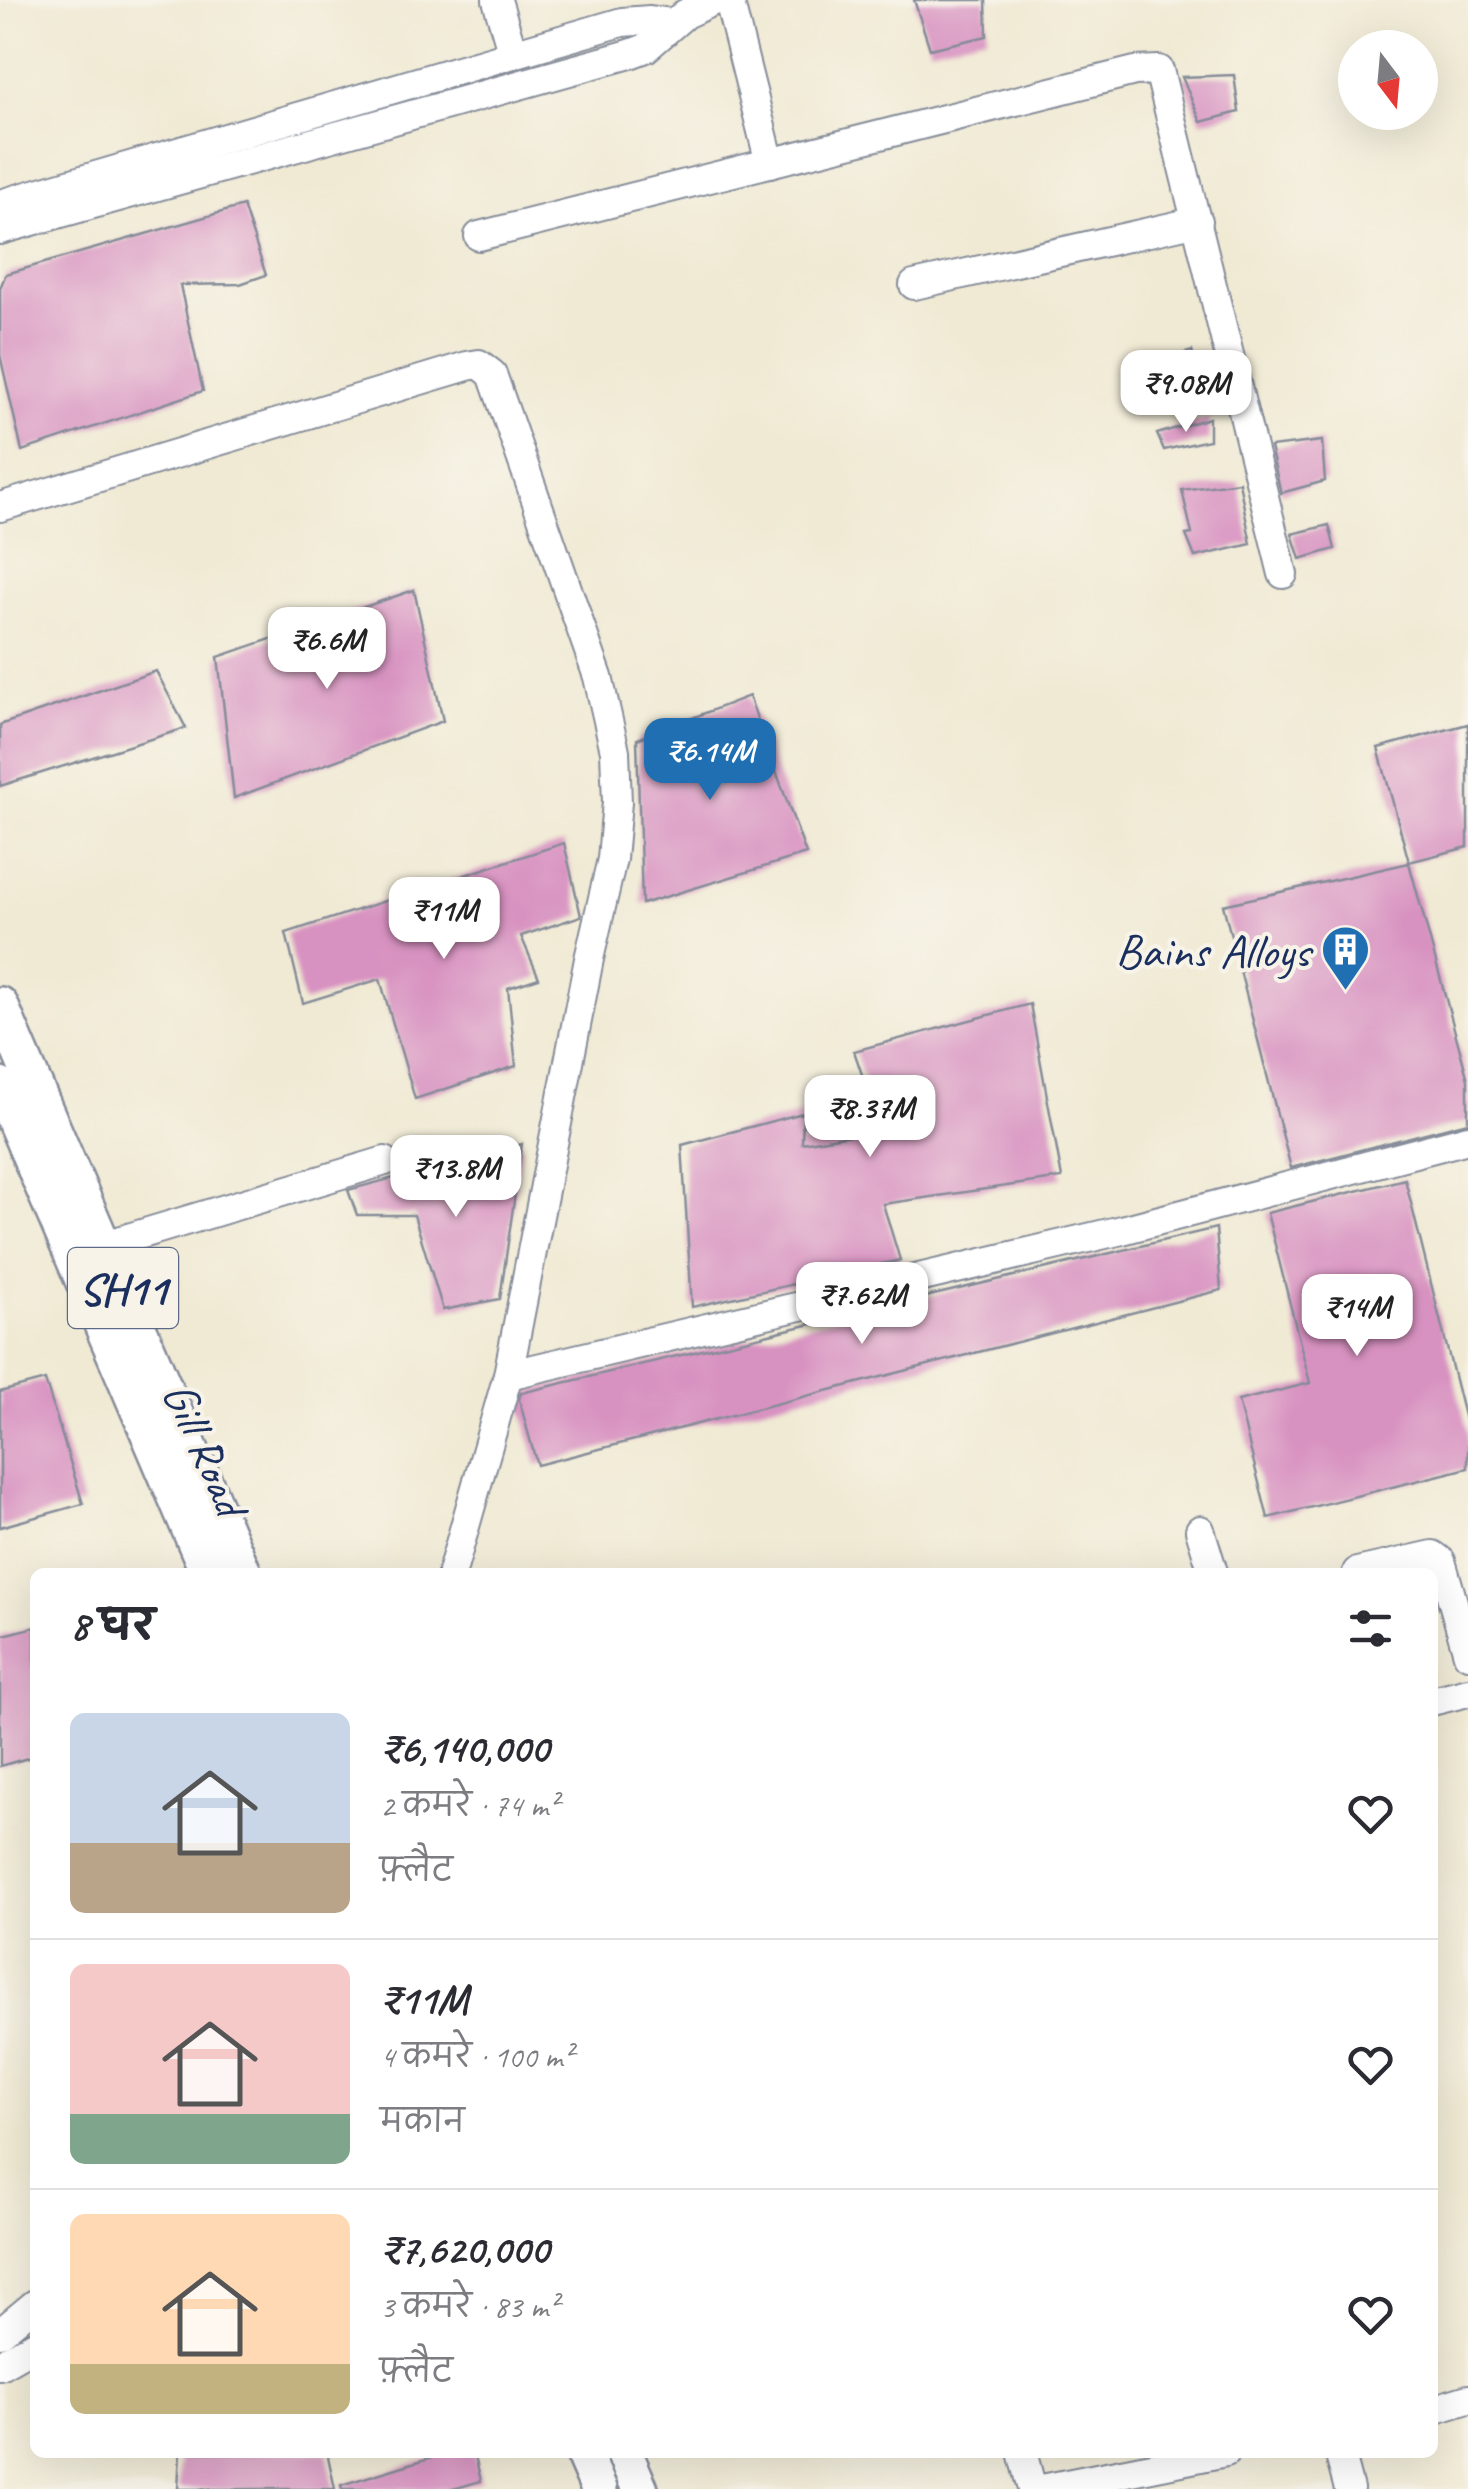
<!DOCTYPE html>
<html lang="hi">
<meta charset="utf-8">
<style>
:root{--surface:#fff;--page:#f7f7f7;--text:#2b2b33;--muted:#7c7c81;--line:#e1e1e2;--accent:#1f6fb2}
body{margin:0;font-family:Caveat,"Playpen Sans Deva",sans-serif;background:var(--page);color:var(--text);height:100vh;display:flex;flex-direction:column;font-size:38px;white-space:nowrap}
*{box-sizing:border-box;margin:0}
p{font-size:32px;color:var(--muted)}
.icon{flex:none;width:55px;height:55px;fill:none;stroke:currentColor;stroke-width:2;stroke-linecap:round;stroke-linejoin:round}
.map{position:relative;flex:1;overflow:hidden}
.drawer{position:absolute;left:30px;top:1568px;width:1408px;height:890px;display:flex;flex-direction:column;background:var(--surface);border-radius:15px;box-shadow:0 10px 40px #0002}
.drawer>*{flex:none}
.needle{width:65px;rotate:164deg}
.buttons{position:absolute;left:1338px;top:30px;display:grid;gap:20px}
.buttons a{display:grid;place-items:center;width:100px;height:100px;border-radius:50%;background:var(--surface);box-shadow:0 10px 40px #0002;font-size:50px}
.price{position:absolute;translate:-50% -85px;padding:0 22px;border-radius:20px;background:#fff;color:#222;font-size:32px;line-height:65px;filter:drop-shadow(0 2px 5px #0008)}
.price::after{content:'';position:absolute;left:50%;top:60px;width:30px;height:22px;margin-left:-15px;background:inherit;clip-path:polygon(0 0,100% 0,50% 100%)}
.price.current{background:var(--accent);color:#fff}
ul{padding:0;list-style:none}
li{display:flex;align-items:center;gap:30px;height:250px;padding:0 40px}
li+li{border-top:2px solid var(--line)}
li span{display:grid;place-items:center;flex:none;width:280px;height:200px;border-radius:15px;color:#555}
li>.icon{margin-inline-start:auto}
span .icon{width:120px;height:120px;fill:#fffc;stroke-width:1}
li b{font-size:42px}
h2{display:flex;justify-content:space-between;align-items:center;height:120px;padding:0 40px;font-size:42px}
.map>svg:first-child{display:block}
.building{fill:#d892c1}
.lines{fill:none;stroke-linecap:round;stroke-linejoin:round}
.minor-casing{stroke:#868c99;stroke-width:32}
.major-casing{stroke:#868c99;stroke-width:40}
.minor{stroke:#fff;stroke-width:28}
.major{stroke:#fff;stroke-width:35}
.labels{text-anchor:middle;stroke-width:8;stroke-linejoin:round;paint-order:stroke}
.shield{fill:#f7f3e8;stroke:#5d6a87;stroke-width:2.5}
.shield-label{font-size:45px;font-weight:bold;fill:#1b2f5e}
.poi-label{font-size:48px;fill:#1b2f5e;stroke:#f7f3e8;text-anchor:end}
.street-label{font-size:48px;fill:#1b2f5e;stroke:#f7f3e8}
</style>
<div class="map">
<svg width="1468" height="2489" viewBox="0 0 1468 2489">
<rect width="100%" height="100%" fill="#f7f3e8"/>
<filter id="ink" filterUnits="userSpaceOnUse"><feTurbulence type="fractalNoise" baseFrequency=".01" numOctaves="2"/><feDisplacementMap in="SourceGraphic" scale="20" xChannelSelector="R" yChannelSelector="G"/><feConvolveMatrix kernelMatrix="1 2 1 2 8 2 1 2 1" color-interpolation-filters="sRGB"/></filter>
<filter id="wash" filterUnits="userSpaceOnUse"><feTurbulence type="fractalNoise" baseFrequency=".0048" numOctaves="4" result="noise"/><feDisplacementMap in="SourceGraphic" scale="40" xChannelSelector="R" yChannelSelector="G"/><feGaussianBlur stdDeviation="2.25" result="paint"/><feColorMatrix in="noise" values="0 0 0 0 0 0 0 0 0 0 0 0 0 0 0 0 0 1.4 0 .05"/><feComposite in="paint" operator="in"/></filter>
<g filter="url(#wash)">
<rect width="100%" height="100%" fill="#f0ead4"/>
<g id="blocks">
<g class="building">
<path d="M 914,0 L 986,0 L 987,36 L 930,49 Z"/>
<path d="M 1234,75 L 1239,112 L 1201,122 L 1182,77 Z"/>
<path d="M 243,206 L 266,275 L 240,284 L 180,285 L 203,391 L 22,451 L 0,355 L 0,288 L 6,274 Z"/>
<path d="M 1192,351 L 1199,376 L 1150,384 L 1149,364 Z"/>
<path d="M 1209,418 L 1209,440 L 1164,450 L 1157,434 Z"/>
<path d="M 1322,441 L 1325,481 L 1281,493 L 1270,447 Z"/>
<path d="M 1239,482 L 1251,544 L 1195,557 L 1186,535 L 1192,534 L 1182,490 Z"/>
<path d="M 1329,525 L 1335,549 L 1300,559 L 1292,534 Z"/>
<path d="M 414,590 L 443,721 L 234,798 L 218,657 Z"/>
<path d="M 156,671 L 186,728 L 0,786 L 0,725 Z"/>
<path d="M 749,696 L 806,854 L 642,904 L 637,739 Z"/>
<path d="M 1468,724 L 1468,847 L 1409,862 L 1378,748 Z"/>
<path d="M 564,843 L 581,916 L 521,936 L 539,978 L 508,988 L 516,1066 L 415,1099 L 380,979 L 303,1003 L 286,933 Z"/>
<path d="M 1409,863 L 1468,1080 L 1468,1122 L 1291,1168 L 1223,905 Z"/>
<path d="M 1030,1004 L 1062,1178 L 883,1204 L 900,1260 L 692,1307 L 682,1145 L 803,1113 L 802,1143 L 881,1130 L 854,1051 Z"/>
<path d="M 522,1144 L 500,1299 L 443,1310 L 414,1215 L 357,1215 L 348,1190 Z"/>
<path d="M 1405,1179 L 1468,1432 L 1468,1468 L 1268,1518 L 1238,1401 L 1310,1383 L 1267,1213 Z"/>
<path d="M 1216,1228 L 1221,1290 L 537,1465 L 519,1399 L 521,1393 Z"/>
<path d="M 45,1380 L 83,1504 L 0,1527 L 0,1392 Z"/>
<path d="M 35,1627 L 35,1756 L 0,1766 L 0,1636 Z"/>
<path d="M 180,2452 L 327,2452 L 335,2489 L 178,2489 Z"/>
<path d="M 449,2452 L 474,2452 L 481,2481 L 453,2489 L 342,2489 L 341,2485 Z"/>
</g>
</g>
</g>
<g filter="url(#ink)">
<use href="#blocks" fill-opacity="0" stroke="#868c99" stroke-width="2.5"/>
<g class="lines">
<defs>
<g id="minor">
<path d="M 497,0 L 513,54"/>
<path d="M 729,0 L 770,163"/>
<path d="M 0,204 L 622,22 L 650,20 L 672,23"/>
<path d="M 0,230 L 630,54 L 646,48 L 685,14 L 715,0"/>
<path d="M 479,236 L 1135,71 L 1159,70 L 1283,574"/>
<path d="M 914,285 L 1198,221"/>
<path d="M 0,507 L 467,366 L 479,364 L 492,374 L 598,677 L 615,751 L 617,802 L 612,859 L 589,959 L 508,1375 L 1122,1230 L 1468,1139"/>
<path d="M 105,1245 L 385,1161"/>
<path d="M 1200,1530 L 1213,1572"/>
<path d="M 452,1572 L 508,1375"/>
<path d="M 1357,1572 L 1433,1555 L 1441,1561 L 1468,1654"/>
<path d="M 1432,1701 L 1468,1692"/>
<path d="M 0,2333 L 35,2304"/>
<path d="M 0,2365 L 35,2345"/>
<path d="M 1432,2410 L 1468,2399"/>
<path d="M 1022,2452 L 1032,2489"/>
<path d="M 1339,2452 L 1349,2489"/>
<path d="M 1042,2489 L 1226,2452"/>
</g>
<g id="major">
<path d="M 0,1005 L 243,1572"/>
<path d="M 0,1086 L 208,1572"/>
<path d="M 583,2452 L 599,2489"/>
<path d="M 624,2452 L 640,2489"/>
</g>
</defs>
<use href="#minor" class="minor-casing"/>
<use href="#major" class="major-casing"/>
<use href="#minor" class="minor"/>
<use href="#major" class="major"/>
</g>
</g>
<defs>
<symbol id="building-pin" viewBox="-11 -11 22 30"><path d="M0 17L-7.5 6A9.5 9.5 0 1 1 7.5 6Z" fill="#1f6fb2" stroke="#f7f3e8"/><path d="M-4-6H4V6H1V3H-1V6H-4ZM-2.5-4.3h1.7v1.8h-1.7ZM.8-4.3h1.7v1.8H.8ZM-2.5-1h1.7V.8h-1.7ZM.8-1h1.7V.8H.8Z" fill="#fff"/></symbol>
</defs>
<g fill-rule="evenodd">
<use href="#building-pin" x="1318" y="922" width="55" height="75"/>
</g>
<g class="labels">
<rect class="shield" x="68" y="1248" width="110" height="80" rx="8"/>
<g class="shield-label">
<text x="123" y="1304">SH11</text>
</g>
<g class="poi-label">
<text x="1310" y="967">Bains Alloys</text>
</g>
<g class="street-label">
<text transform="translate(206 1448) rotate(66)" y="17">Gill Road</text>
</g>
</g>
</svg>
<div class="buttons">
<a><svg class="needle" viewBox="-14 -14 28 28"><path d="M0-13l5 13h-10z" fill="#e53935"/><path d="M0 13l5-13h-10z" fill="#7c7c81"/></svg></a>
</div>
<b class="price" style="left:1186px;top:435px">₹9.08M</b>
<b class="price" style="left:327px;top:692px">₹6.6M</b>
<b class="price current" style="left:710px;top:803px">₹6.14M</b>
<b class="price" style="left:444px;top:962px">₹11M</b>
<b class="price" style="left:870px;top:1160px">₹8.37M</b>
<b class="price" style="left:456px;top:1220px">₹13.8M</b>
<b class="price" style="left:862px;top:1347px">₹7.62M</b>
<b class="price" style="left:1357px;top:1359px">₹14M</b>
<section class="drawer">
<h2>8 घर<svg class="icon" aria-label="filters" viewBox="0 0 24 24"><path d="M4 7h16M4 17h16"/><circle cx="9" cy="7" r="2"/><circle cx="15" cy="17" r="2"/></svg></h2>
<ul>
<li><span style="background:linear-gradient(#c9d6e8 65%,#b9a48a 0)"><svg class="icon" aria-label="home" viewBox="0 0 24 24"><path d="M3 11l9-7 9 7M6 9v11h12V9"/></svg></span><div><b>₹6,140,000</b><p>2 कमरे · 74 m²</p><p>फ़्लैट</p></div><svg class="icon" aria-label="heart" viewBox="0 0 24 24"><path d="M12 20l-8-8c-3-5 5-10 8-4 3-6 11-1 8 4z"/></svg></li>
<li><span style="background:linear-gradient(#f6c9c9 75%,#7fa58c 0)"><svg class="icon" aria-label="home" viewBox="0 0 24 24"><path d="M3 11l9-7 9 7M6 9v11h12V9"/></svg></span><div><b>₹11M</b><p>4 कमरे · 100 m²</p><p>मकान</p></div><svg class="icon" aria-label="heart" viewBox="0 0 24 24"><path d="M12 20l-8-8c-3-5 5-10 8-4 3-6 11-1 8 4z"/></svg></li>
<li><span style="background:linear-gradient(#ffd9b3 75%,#c2b280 0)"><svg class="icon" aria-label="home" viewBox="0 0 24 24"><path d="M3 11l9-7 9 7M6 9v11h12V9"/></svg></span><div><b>₹7,620,000</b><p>3 कमरे · 83 m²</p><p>फ़्लैट</p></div><svg class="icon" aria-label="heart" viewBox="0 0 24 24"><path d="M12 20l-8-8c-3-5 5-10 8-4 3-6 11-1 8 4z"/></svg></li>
</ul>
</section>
</div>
